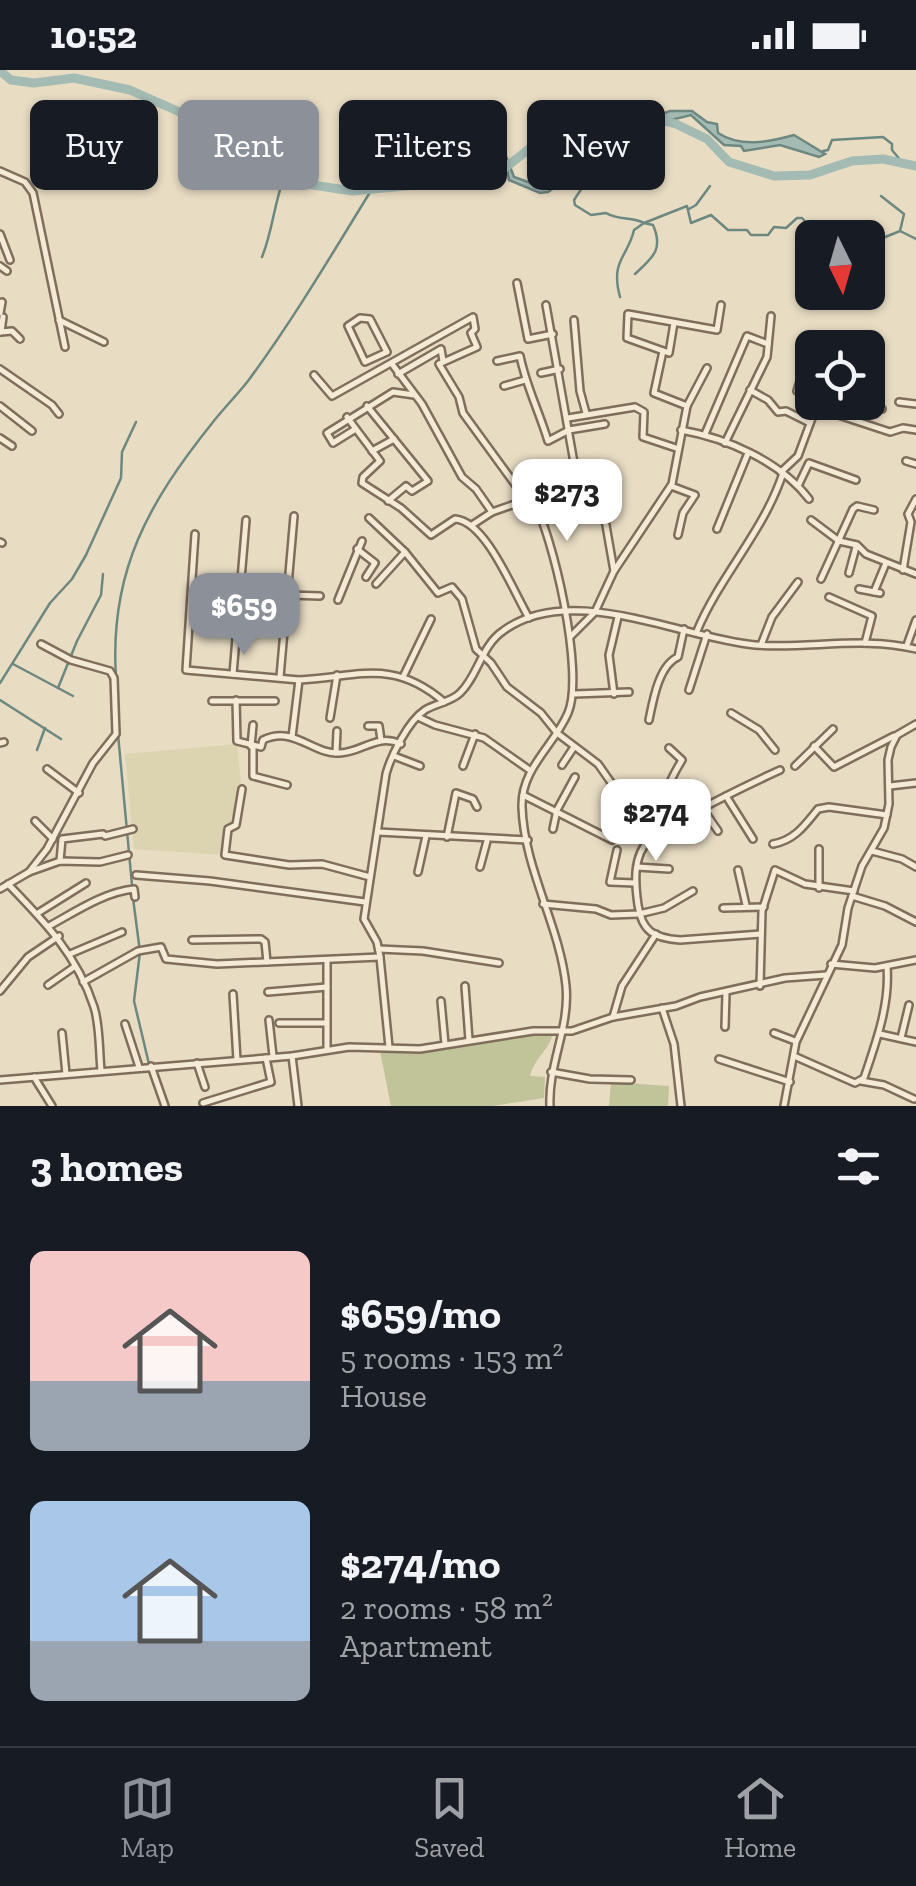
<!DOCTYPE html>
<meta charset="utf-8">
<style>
:root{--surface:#171b24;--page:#20242c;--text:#f1f3f6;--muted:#9ea1a6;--line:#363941;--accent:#8c9099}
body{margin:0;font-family:"Zilla Slab",serif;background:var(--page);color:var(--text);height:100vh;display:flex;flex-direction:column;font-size:38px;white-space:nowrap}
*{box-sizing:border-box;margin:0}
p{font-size:32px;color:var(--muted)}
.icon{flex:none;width:55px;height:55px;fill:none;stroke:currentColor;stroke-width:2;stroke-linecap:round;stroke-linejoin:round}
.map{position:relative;height:1036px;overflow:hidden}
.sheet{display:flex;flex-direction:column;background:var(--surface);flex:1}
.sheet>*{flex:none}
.banner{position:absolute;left:30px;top:30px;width:858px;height:90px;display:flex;gap:20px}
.needle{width:65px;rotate:175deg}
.controls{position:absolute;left:795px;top:150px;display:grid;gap:20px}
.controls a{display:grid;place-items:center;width:90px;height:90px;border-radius:15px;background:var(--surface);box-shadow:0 2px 8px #0004;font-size:50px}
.price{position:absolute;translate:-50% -85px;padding:0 22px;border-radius:20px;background:#fff;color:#222;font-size:32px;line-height:65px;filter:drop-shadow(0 2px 5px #0008)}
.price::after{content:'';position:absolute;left:50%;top:60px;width:30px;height:22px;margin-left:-15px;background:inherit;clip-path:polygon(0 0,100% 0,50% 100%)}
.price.on{background:var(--accent);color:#fff}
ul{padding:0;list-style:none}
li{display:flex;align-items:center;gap:30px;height:250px;padding:0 30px}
li span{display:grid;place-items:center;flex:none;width:280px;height:200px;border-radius:15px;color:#555}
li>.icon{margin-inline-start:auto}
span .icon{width:120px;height:120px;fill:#fffc;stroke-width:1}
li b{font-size:42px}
h2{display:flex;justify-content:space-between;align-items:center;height:120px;padding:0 30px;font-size:42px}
.tag{padding:0 35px;border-radius:15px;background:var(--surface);box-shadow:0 2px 8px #0004;font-size:35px;line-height:90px}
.tag.on{background:var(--accent);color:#fff}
.status{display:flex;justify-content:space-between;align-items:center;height:70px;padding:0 50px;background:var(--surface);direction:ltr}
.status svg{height:28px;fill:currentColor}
.tab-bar{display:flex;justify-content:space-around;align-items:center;height:140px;border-top:2px solid var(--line);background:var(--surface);font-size:28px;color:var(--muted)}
.tab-bar a{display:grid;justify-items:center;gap:5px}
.tab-bar .on{color:var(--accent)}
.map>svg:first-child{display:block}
.farmland{fill:#dcd4b1}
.green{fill:#c0c498}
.water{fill:#a4bbb4;stroke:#6d8880;stroke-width:2.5}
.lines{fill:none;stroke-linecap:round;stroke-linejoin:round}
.stream{stroke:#6d8880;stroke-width:2.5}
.river{stroke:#a4bbb4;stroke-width:9}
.minor-casing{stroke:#806e5c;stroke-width:10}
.minor{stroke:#f4ead5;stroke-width:5}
</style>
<div class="status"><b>10:52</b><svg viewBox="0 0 49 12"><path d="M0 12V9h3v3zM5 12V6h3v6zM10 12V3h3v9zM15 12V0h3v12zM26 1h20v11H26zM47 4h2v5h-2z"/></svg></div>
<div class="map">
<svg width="916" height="1036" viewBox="0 0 916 1036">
<rect width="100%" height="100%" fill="#e8dcc3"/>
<path class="farmland" d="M 237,674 L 241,713 L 233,754 L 224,760 L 223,785 L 134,779 L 125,684 Z"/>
<g class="green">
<path d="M 553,963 C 550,979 535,987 530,1006 L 545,1007 L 544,1028 L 492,1036 L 391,1036 L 380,981 Z"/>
<path d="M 611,1012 L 669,1016 L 668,1036 L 609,1036 Z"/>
</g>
<path class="water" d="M 670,41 L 692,41 L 707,52 L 717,54 L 718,63 C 741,78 769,72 794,65 L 825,84 L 819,87 L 780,75 L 744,81 L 741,76 L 724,75 L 691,45 L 658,53 L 644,71 L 598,86 L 583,102 L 583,107 L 566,109 L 548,122 L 540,123 L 509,110 L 505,88 L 497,76 L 464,72 L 444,83 L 430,83 L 469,65 L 502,76 L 514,107 L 542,117 L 553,108 L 553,103 L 572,102 L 599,79 L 616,75 L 622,67 L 639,66 L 659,45 Z"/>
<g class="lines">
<g class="stream">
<path d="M 823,81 L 828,80 L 832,70 L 883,67 L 892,74 L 892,80 L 901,91"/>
<path d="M 580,106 L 582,118 L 574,130 L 575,135 L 591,145 L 606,143 C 619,151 632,146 644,153 L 687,136 L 691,153 L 711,145 L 728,160 L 747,160 L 751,165 L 768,165 L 774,157 L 786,158 L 797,148 L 802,148 L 820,168"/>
<path d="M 881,126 L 904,144 L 900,161"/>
<path d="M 689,139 L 696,135 L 710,116"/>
<path d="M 868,174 L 900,161 L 916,169"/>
<path d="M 262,187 C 273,160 274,132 285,105"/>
<path d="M 620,227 C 610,190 628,187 634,160 L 644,153 L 653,155 C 664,180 652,188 635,204"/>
<path d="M 13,594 L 73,626"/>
<path d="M 116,607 C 109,501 149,432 213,352 C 224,338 237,325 248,311 C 293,250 332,184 372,119"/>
<path d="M 0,613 L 50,533 L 72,509 L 86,485 L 121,408 L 122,382 L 136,352"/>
<path d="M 58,618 L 77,571 L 101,525 L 103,504"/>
<path d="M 0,630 L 61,669"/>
<path d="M 118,664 L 132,815"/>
<path d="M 37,680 L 45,658"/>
<path d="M 133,828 L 140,882 L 134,931 L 149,994"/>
</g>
<path class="river" d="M 0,1 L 11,10 L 34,13 L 74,8 L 130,20 L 218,59 L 259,94 L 306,114 L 352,121 L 436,113 L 501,101 L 543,68 L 604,39 L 629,42 L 676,54 L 707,69 L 729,92 L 774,106 L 810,105 L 852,91 L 883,89 L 916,96"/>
<defs>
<g id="minor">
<path d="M 0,101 L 25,112 L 33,123 L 65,277"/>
<path d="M 0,164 L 10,190"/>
<path d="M 0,196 L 7,201"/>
<path d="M 517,213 L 528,269 L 553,264"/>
<path d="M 546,235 L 581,432 L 586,440 L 604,444 L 614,501"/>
<path d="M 0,243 L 2,232"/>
<path d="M 360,248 L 370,249 L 387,282 L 365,292 L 348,256 Z"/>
<path d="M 59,250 L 104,272"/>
<path d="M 574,250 L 580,321 L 586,343"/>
<path d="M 674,253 L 669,283 L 627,268 L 628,244 L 717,260 L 721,235"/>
<path d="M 0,262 L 12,261 L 20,269"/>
<path d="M 1,262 L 3,247"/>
<path d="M 843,278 L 849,268"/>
<path d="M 663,281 L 654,323 L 687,336"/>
<path d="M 497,291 L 520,286 C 526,316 539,341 548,371 L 569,360 L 605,354"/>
<path d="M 392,294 L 422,334 L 462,407 L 476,419 L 492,442"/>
<path d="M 0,299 L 52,335 L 59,344"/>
<path d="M 541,303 L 560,299"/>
<path d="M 398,304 L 441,279 L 443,291"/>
<path d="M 314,305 L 332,326 L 473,247 L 475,259 L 471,263 L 477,277 L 439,294 L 459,327 L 463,343 L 525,428"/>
<path d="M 504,316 L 525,310"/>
<path d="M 750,320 L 768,330 L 778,342 L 786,341 L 810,353"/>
<path d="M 812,330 L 797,321 L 813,269"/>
<path d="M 863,332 L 882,339"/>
<path d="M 899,332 L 916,334"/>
<path d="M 0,336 L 32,361"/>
<path d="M 367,336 L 428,411 L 412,421 L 406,416 L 388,431"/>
<path d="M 817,338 L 890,362 L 903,358 L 916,360"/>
<path d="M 347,347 L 380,391 L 363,407 L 362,413 L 401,438 L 431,465 L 455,449 C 486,451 513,521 529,548"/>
<path d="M 568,348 L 635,337 L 644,342 L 643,367 L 676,378"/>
<path d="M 354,360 L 333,373 L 327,363 L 393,322 L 414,325"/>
<path d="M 681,360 C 726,368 780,391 809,429"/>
<path d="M 705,364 L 747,266 L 768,274"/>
<path d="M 0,368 L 12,376"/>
<path d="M 725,373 L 767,287 L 771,246"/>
<path d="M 372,381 L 394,369"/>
<path d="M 906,391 L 916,394"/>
<path d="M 781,402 L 798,386 L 818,332"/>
<path d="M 671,416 L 695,425 L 683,443 L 678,465"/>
<path d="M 798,416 L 809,393 L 856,410"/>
<path d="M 369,448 L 405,482 L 438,523 L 452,517 L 462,529 L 476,579 L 491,593 L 507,617 L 541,643 L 557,663 L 598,694 L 650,768"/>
<path d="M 811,450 L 839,471 L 857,475 L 866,484 L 916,504"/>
<path d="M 472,455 L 492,442 L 532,428 C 553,464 585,604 568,643 C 554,676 521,698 522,737 C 524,799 560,856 566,916 C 570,958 548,994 550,1036"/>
<path d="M 717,459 L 748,383"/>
<path d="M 195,464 L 186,600 L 299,610"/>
<path d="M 0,472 L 2,473"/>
<path d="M 357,479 L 375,493 L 366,507"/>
<path d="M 903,500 L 911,452 L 908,444 L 916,429"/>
<path d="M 849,503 L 856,477"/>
<path d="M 821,509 L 853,439 L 857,436 L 874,440"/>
<path d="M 376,514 L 405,482"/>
<path d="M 859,519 L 880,523"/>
<path d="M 874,522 L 886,493"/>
<path d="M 288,525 L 320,526"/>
<path d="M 829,527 L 872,546 L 865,573"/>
<path d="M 338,530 L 362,471"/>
<path d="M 697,561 C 720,506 764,461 783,403"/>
<path d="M 571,566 L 595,542 L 614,501 L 672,414 L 687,336 L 707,298"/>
<path d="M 761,575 L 772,547 L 798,512"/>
<path d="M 907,575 L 916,550"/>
<path d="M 233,604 L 246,450"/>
<path d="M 280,607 L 294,446"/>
<path d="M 403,607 L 431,549"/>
<path d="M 689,620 L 707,564"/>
<path d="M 574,624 L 629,622"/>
<path d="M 614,624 L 609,585 L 618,547"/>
<path d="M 236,630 L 237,671 L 261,677 L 263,670 C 294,655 313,685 340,683 C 363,682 377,663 401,674"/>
<path d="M 212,631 L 275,631"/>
<path d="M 731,643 L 759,660 L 775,680"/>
<path d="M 418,647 L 435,655 L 484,668 L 531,701"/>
<path d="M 330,648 L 337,605"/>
<path d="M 649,650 C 653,630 659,595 678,587 L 684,559"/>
<path d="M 368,656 L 379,656 L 381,670"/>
<path d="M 292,667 L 299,610 C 358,607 393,588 444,632"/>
<path d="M 0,673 L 4,672"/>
<path d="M 251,676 L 253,655"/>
<path d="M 814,676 L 834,697 L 894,666"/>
<path d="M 253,677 L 253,706 L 287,715"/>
<path d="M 336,683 L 337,661"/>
<path d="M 394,686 L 420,696"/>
<path d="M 562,695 L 574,677"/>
<path d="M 463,696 L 475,664"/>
<path d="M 795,696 L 833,659"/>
<path d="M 47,699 L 79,723"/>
<path d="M 890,716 L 916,713"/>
<path d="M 242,719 L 236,755 L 228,759 L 225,785 L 289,795 L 322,794 L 370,807"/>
<path d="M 523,725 L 612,770 L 630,742"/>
<path d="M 726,726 L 753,769"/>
<path d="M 703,739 L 718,761"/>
<path d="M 35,751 L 53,769"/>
<path d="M 553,759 L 557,740 L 575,707"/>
<path d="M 665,760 C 660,730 668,713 682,690 L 669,678"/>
<path d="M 378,762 L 528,770"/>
<path d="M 447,767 L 456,723 L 473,729 L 477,737"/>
<path d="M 773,774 C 795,770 805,755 818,739 L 829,737 L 887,745"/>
<path d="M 819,779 L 819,818"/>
<path d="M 617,780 L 610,812 L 635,813"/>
<path d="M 872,781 L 902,789 L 916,797"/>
<path d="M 60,791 L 62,769 L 103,764 L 105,766 L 133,759"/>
<path d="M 480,797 L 487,771"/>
<path d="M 637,797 L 669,799"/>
<path d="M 738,800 L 746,835"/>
<path d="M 29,802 L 60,791 L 100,792 L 128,785"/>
<path d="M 418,802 L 426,766"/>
<path d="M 136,805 L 210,811 L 365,832"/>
<path d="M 8,814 C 45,852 77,885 94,937 C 100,956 99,980 101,1000"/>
<path d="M 0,819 L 29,802 L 47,779 L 93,693 L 116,664 L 114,608 L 110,601 L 71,590 L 41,574"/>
<path d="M 852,826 L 885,836 L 916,852"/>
<path d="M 543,834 L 596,839 L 611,845 L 639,844 L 664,838 L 693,821"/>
<path d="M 723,838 L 764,837"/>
<path d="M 38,843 L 86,813"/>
<path d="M 49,856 C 75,842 104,822 134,819 L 135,827"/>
<path d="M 761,864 L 680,870 C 653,868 642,861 638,835 C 635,814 632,786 650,769 C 656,762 668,758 676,753 C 710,733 745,716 780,700"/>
<path d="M 192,870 L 261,869 L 265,872 L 267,892"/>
<path d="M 379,879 L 423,881 L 499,893"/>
<path d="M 70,884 L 122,862"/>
<path d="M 831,894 L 875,898 L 916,890"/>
<path d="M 83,912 L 138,881 L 161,877 L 166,889 L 217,894 L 380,887"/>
<path d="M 48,915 L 74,897"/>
<path d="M 465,916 L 469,970"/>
<path d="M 760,916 L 762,841 L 775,800 L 805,814 L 854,821"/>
<path d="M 0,921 L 28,887 L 59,866"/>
<path d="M 268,922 L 327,917"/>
<path d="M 233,924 L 237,990"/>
<path d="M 441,931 L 445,974"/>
<path d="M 662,938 L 674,974 L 681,1036"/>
<path d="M 613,947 L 622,916 L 656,864"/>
<path d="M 269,950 L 273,986"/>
<path d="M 279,953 L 326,953"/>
<path d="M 125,954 L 139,997"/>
<path d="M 725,957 L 726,923"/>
<path d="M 62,963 L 66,1004"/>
<path d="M 774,963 L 795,971"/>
<path d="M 880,964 L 916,972"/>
<path d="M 901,968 L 909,935"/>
<path d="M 389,977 L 380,887 L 377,872 L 364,849 L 386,704 C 391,686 408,651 425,640 C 436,633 451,632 460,623 C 478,606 481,576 503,561 C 570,511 681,568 755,575 C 809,579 863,566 916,579"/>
<path d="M 327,979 L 327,890"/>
<path d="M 292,986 L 298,1036"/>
<path d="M 794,986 L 855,1013 L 864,1008 C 876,972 890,935 887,897"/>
<path d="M 719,989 L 790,1012"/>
<path d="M 197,993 L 205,1017"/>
<path d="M 151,996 L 165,1036"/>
<path d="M 551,1002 L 590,1009 L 631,1010"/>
<path d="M 34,1007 L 52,1036"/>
<path d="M 0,1010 L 292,986 L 349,977 L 420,979 L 533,961 L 572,961 L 613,947 L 676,936 L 700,927 L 785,908 L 826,905"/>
<path d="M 861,1011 L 884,1015 L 914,1029"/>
<path d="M 203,1033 L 271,1012 L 266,988"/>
<path d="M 784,1036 L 796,972 L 842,875 L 848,838 L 862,796 L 884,758 L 889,734 L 888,690 L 891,677 L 897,665 L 916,654"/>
</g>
</defs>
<use href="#minor" class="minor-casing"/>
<use href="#minor" class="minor"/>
</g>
</svg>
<div class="controls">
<a><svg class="needle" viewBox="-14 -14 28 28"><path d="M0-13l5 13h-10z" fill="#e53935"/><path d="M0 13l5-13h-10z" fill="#9ea1a6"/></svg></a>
<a><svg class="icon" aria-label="locate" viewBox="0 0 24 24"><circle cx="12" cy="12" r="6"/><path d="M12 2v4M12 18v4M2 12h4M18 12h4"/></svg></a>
</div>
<b class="price" style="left:567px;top:474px">$273</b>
<b class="price on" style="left:244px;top:588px">$659</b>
<b class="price" style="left:656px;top:794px">$274</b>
<div class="banner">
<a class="tag">Buy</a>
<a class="tag on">Rent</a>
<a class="tag">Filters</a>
<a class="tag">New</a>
</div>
</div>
<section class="sheet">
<h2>3 homes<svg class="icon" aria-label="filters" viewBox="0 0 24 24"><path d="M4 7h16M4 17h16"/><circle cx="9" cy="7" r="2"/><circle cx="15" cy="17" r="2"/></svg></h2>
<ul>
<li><span style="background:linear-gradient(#f6c9c9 65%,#9aa5b1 0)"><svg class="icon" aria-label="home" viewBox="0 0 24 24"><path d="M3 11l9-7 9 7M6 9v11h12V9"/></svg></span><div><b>$659/mo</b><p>5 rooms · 153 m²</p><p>House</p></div></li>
<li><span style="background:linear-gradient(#a9c7e8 70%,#9aa5b1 0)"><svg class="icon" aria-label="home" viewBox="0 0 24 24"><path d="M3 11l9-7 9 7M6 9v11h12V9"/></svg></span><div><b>$274/mo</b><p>2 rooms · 58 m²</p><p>Apartment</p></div></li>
</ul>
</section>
<nav class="tab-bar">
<a class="on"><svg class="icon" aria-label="map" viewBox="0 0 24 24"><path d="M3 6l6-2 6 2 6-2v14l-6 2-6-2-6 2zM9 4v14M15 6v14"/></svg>Map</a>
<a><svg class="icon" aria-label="saved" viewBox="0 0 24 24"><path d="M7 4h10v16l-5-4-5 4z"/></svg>Saved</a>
<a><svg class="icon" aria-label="home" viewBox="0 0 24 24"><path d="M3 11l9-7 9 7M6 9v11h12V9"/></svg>Home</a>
</nav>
